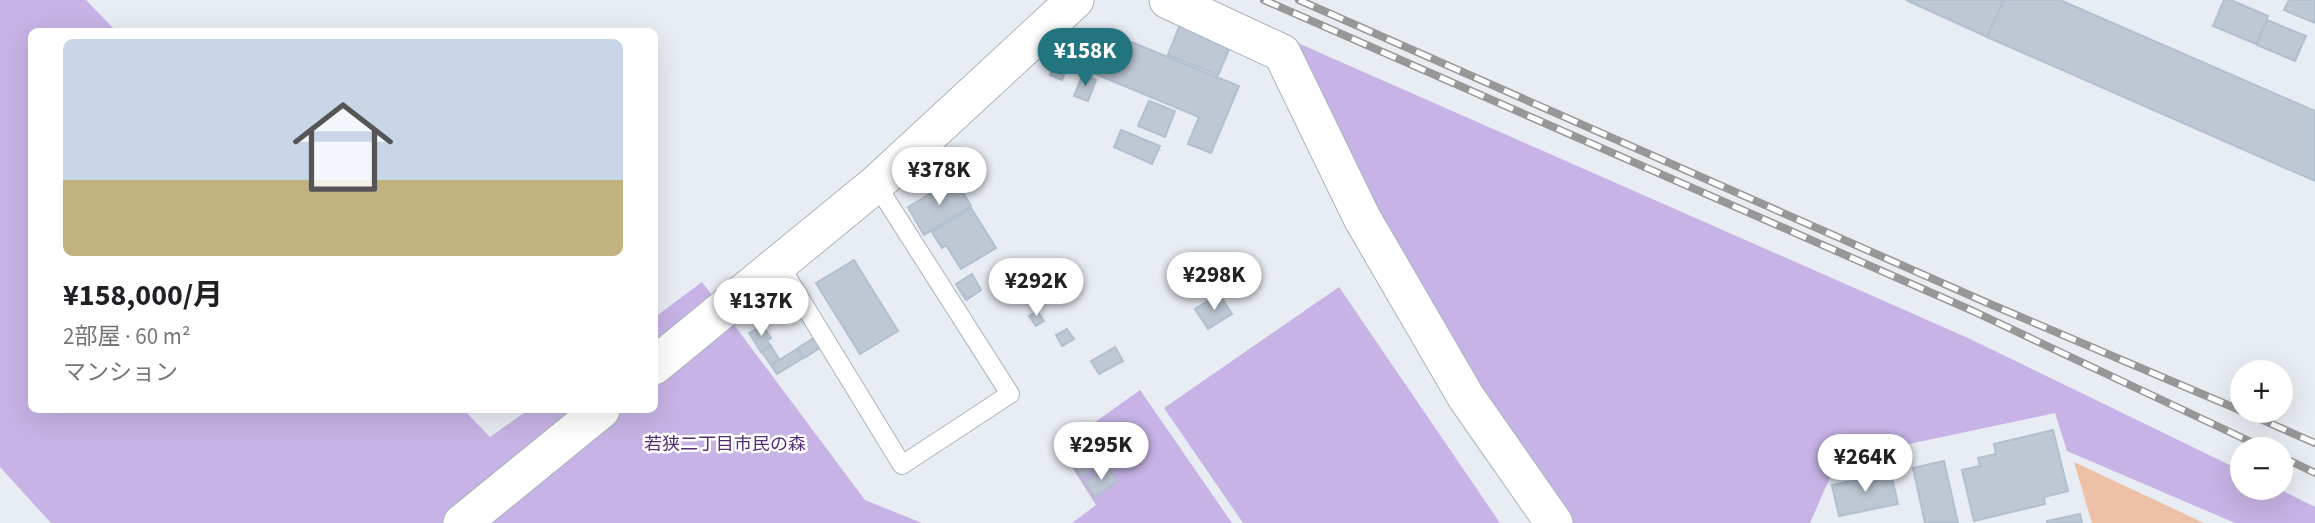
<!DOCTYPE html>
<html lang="ja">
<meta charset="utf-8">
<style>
:root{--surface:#fff;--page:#f2f2f2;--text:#202124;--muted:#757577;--accent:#22757f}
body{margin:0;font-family:"Source Sans 3","Noto Sans JP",sans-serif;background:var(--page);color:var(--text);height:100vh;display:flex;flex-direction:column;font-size:26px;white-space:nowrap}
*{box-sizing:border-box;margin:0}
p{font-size:23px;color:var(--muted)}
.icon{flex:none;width:38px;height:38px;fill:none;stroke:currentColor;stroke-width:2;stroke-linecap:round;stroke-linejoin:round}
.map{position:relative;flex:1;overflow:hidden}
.side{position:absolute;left:28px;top:28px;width:630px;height:385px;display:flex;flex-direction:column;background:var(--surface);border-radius:10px;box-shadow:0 7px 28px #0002}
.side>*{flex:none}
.tools{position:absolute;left:2230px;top:360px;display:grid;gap:14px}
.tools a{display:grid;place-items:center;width:63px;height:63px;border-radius:50%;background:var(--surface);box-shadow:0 7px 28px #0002;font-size:35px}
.price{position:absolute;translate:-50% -60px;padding:0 16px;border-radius:24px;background:#fff;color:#222;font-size:23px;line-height:46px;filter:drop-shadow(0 2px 4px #0008)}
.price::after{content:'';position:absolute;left:50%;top:42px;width:21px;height:16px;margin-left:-10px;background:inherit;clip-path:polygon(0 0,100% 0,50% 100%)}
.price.current{background:var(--accent);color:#fff}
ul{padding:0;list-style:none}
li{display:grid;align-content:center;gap:14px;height:371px;padding:0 35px}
li span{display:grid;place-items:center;height:217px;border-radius:10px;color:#555}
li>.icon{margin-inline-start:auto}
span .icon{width:126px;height:126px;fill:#fffc;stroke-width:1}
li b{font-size:30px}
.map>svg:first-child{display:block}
.green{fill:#c7b3e5}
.water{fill:#edc0a8}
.building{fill:#bec8d4;stroke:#b2bfcf;stroke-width:2}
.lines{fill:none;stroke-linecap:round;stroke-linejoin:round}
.lane-casing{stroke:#abb3be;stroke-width:20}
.street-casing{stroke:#abb3be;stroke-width:39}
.lane{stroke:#fff;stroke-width:18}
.street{stroke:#fff;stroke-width:37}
.rail-casing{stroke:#979797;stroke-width:8}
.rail{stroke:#fff;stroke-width:5;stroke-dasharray:16;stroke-linecap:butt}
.labels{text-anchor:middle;stroke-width:5;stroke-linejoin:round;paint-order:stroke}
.park-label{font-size:18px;fill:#552d75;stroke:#fff}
</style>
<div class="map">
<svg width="2315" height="523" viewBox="0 0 2315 523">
<rect width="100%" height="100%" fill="#e8ecf3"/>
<g class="green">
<path d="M 0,0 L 86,0 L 116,31 L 32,32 L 32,410 L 464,410 L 490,437 L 528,410 L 654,410 L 655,317 L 702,282 L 865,500 L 922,523 L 51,523 L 0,467 Z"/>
<path d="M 1291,40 L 1968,338 L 2242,471 L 2242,488 L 2277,488 L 2315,507 L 2315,523 L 2235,523 L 2067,451 L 2055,413 L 1838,459 L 1810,523 L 1571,523 L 1473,378 L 1418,287 Z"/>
<path d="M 1339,287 L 1500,523 L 1243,523 L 1164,408 Z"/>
<path d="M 1140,390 L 1232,523 L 1072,523 L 1096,505 L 1068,461 L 1092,446 L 1084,430 Z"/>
</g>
<path class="water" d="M 2074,462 L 2204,523 L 2092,523 Z"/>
<g class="building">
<path d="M 1906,0 L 2004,0 L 1987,37 Z"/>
<path d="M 2004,0 L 2060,0 L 2315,111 L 2315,181 L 1987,37 Z"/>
<path d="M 2224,0 L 2231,0 L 2268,16 L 2256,44 L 2213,26 Z"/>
<path d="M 2289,0 L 2315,0 L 2315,23 L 2284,10 Z"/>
<path d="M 2267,20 L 2306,36 L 2295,61 L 2257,45 Z"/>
<path d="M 1181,22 L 1232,43 L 1218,75 L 1168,55 Z"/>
<path d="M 1109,33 L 1239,86 L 1211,153 L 1188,144 L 1199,117 L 1093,73 Z"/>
<path d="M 1058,56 L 1070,61 L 1062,80 L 1050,75 Z"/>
<path d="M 1083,74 L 1096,80 L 1088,101 L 1074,96 Z"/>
<path d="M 1149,101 L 1175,111 L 1165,137 L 1138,126 Z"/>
<path d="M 1121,130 L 1160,146 L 1152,164 L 1114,147 Z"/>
<path d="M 955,179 L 971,206 L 924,235 L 908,207 Z"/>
<path d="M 971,208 L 996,248 L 961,269 L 946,245 L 942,248 L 932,232 Z"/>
<path d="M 854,260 L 898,331 L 860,354 L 816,283 Z"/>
<path d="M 972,274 L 981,290 L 966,300 L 956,284 Z"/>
<path d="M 1219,294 L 1232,314 L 1208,329 L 1195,309 Z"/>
<path d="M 763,295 L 777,314 L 761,326 L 747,306 Z"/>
<path d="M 1037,311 L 1044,321 L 1036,326 L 1029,316 Z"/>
<path d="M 763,326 L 771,338 L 767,340 L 770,345 L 761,352 L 749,333 Z"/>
<path d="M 1067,329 L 1074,339 L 1062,346 L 1056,335 Z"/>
<path d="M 817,336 L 823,346 L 804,358 L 798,348 Z"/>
<path d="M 771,346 L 779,359 L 771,365 L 762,352 Z"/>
<path d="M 1115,347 L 1123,361 L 1099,374 L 1091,361 Z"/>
<path d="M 797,349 L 803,358 L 777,374 L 771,365 Z"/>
<path d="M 2053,430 L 2068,491 L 2044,497 L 2045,504 L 1974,521 L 1962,470 L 1980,466 L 1978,458 L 1996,454 L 1994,444 Z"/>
<path d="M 1095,448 L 1104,463 L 1081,477 L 1072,462 Z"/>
<path d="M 1944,461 L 1958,523 L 1925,523 L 1913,468 Z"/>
<path d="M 1108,468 L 1117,481 L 1095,497 L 1085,482 Z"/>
<path d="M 1891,473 L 1898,504 L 1839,516 L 1832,485 Z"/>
<path d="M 2080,514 L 2082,523 L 2047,523 L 2047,521 Z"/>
</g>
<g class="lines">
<defs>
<path id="lane" d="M 779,264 L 902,465 L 1010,394 L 876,184"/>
<g id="street">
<path d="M 1168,0 L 1282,53 L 1362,218 L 1466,397 L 1554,523"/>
<path d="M 654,366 L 876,184 L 1075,0"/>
<path d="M 462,523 L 601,410"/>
</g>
</defs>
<use href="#lane" class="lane-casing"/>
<use href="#street" class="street-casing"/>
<use href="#lane" class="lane"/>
<use href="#street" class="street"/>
<defs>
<g id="rail">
<path d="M 1264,0 L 1973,311 L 2268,450"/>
<path d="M 1299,0 L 1983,301 L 2242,411"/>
<path d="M 2242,411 L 2315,443"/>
<path d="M 2280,456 L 2315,473"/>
</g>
</defs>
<use href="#rail" class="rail-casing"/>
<use href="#rail" class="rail"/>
</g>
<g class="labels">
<g class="park-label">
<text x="725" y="450">若狭二丁目市民の森</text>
</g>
</g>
</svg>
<div class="tools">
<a>+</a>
<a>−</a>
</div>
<b class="price current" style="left:1085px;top:88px">¥158K</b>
<b class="price" style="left:939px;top:207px">¥378K</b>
<b class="price" style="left:1214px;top:312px">¥298K</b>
<b class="price" style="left:1036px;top:318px">¥292K</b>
<b class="price" style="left:761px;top:338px">¥137K</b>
<b class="price" style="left:1101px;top:482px">¥295K</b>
<b class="price" style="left:1865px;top:494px">¥264K</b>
<section class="side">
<ul>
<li><span style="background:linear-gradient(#c9d6e8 65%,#c2b280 0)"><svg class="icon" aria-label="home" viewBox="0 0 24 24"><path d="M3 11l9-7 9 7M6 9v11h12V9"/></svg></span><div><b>¥158,000/月</b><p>2部屋 · 60 m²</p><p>マンション</p></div></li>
</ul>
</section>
</div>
